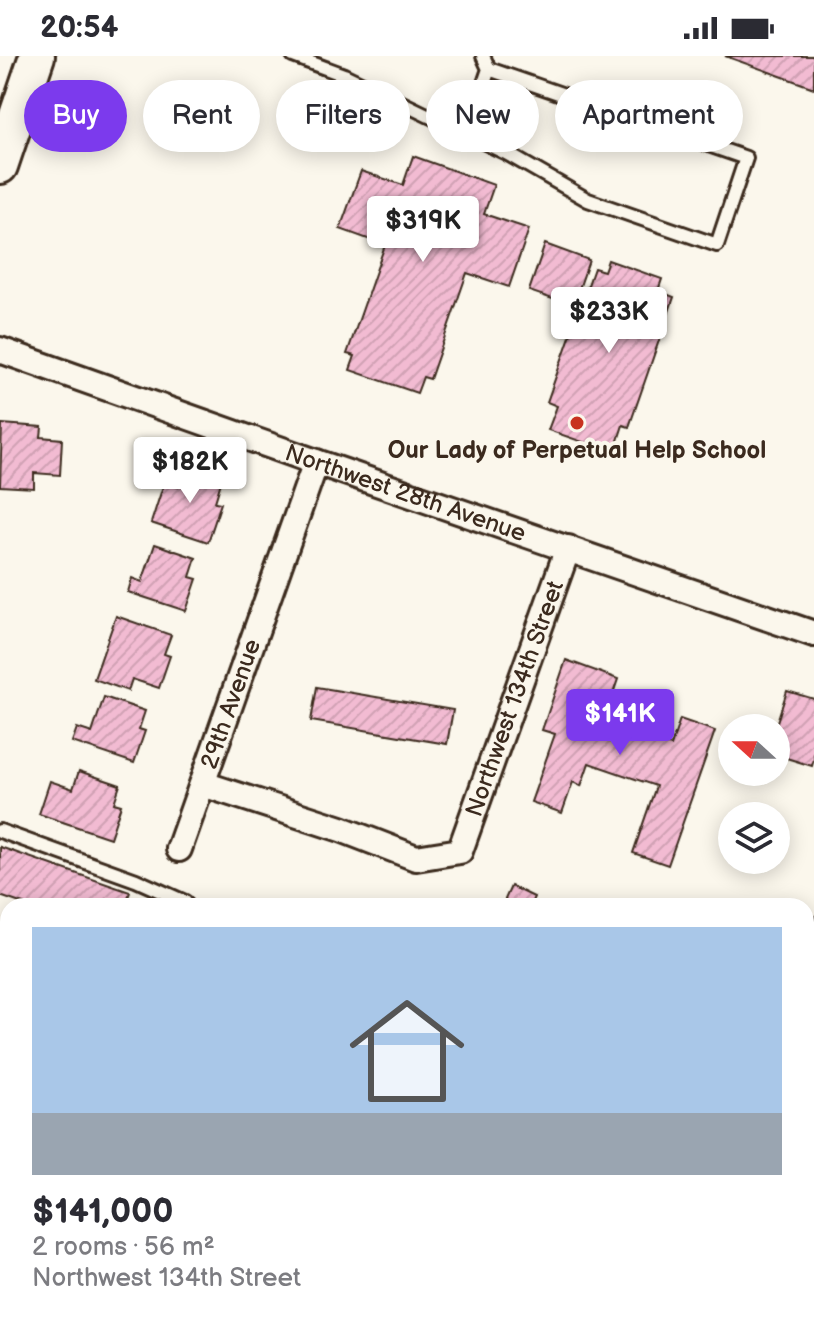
<!DOCTYPE html>
<meta charset="utf-8">
<style>
:root{--surface:#fff;--page:#f2f2f3;--text:#2b2b33;--muted:#7c7c81;--line:#e1e1e2;--accent:#7c3aed}
body{margin:0;font-family:"Balsamiq Sans",sans-serif;background:var(--page);color:var(--text);height:100vh;display:flex;flex-direction:column;font-size:30px;white-space:nowrap}
*{box-sizing:border-box;margin:0}
p{font-size:26px;color:var(--muted)}
.icon{flex:none;width:44px;height:44px;fill:none;stroke:currentColor;stroke-width:2;stroke-linecap:round;stroke-linejoin:round}
.map{position:relative;flex:1;overflow:hidden}
.drawer{position:absolute;left:0px;top:842px;width:814px;height:442px;display:flex;flex-direction:column;background:var(--surface);border-radius:24px 24px 0 0;box-shadow:0 4px 20px #0003}
.drawer>*{flex:none}
.top-card{position:absolute;left:24px;top:24px;width:766px;height:72px;display:flex;gap:16px}
.needle{width:52px;rotate:291deg}
.controls{position:absolute;left:718px;top:658px;display:grid;gap:16px}
.controls a{display:grid;place-items:center;width:72px;height:72px;border-radius:50%;background:var(--surface);box-shadow:0 4px 20px #0003;font-size:40px}
.price{position:absolute;translate:-50% -68px;padding:0 18px;border-radius:8px;background:#fff;color:#222;font-size:26px;line-height:52px;filter:drop-shadow(0 2px 4px #0008)}
.price::after{content:'';position:absolute;left:50%;top:48px;width:24px;height:18px;margin-left:-12px;background:inherit;clip-path:polygon(0 0,100% 0,50% 100%)}
.price.selected{background:var(--accent);color:#fff}
ul{padding:0;list-style:none}
li{display:grid;align-content:center;gap:16px;height:424px;padding:0 32px}
li+li{border-top:2px solid var(--line)}
li span{display:grid;place-items:center;height:248px;border-radius:0px;color:#555}
li>.icon{margin-inline-start:auto}
span .icon{width:144px;height:144px;fill:#fffc;stroke-width:1}
li b{font-size:34px}
.chip{padding:0 28px;border-radius:36px;background:var(--surface);box-shadow:0 4px 20px #0003;font-size:28px;line-height:72px}
.chip.selected{background:var(--accent);color:#fff}
.status{display:flex;justify-content:space-between;align-items:center;height:56px;padding:0 40px;background:var(--surface);direction:ltr}
.status svg{height:22px;fill:currentColor}
.map>svg:first-child{display:block}
.building{fill:url(#building-hatch);stroke:#3b2a1e;stroke-width:2}
.lines{fill:none;stroke-linecap:round;stroke-linejoin:round}
.service-casing{stroke:#3b2a1e;stroke-width:18}
.minor-casing{stroke:#3b2a1e;stroke-width:30}
.tertiary-casing{stroke:#3b2a1e;stroke-width:36}
.secondary-casing{stroke:#3b2a1e;stroke-width:40}
.service{stroke:#fbf7ec;stroke-width:12}
.minor{stroke:#fbf7ec;stroke-width:24}
.tertiary{stroke:#fbf7ec;stroke-width:30}
.secondary{stroke:#fbf7ec;stroke-width:34}
.poi-dot{fill:#c8321e;stroke:#fbf7ec;stroke-width:3}
.labels{text-anchor:middle;stroke-width:8;stroke-linejoin:round;paint-order:stroke}
.poi-label{font-size:24px;font-weight:bold;fill:#3b2a1e;stroke:#fbf7ec}
.street-label{font-size:24px;fill:#3b2a1e;stroke:#fbf7ec}
</style>
<div class="status"><b>20:54</b><svg viewBox="0 0 49 12"><path d="M0 12V9h3v3zM5 12V6h3v6zM10 12V3h3v9zM15 12V0h3v12zM26 1h20v11H26zM47 4h2v5h-2z"/></svg></div>
<div class="map">
<svg width="814" height="1283" viewBox="0 0 814 1283">
<defs>
<pattern id="building-hatch" width="6" height="6" patternUnits="userSpaceOnUse" patternTransform="scale(2)"><rect width="6" height="6" fill="#f2bbd2"/><path d="M-1 1l2-2M0 6l6-6M5 7l2-2" fill="none" stroke="#d0a1b4"/></pattern>
</defs>
<rect width="100%" height="100%" fill="#fbf7ec"/>
<filter id="ink" filterUnits="userSpaceOnUse"><feTurbulence type="fractalNoise" baseFrequency=".0125" numOctaves="2"/><feDisplacementMap in="SourceGraphic" scale="16" xChannelSelector="R" yChannelSelector="G"/><feConvolveMatrix kernelMatrix="1 2 1 2 8 2 1 2 1" color-interpolation-filters="sRGB"/></filter>
<g filter="url(#ink)">
<g class="building">
<path d="M 725,0 L 814,0 L 814,32 Z"/>
<path d="M 413,100 L 494,129 L 484,158 L 529,173 L 509,231 L 467,217 L 430,323 L 423,321 L 417,337 L 350,314 L 355,300 L 347,298 L 385,189 L 340,173 L 361,115 L 403,129 Z"/>
<path d="M 545,188 L 589,204 L 573,250 L 529,235 Z"/>
<path d="M 608,204 L 662,223 L 658,235 L 674,241 L 629,371 L 623,369 L 614,397 L 548,374 L 557,350 L 547,346 L 594,212 L 604,215 Z"/>
<path d="M 2,368 L 42,371 L 41,381 L 62,383 L 60,419 L 34,417 L 34,432 L 0,430 Z"/>
<path d="M 185,411 L 222,423 L 215,446 L 221,447 L 208,486 L 151,467 L 164,427 L 178,431 Z"/>
<path d="M 155,488 L 196,502 L 190,521 L 197,523 L 186,555 L 128,536 L 132,522 L 142,526 Z"/>
<path d="M 116,560 L 171,579 L 164,598 L 170,600 L 159,632 L 132,623 L 128,635 L 94,623 Z"/>
<path d="M 566,604 L 618,623 L 603,667 L 671,690 L 680,663 L 715,675 L 668,809 L 633,797 L 656,730 L 589,707 L 581,730 L 573,726 L 562,757 L 531,746 L 555,678 L 542,674 Z"/>
<path d="M 317,631 L 453,654 L 447,688 L 311,665 Z"/>
<path d="M 787,635 L 814,643 L 814,703 L 812,710 L 780,700 L 782,692 L 776,690 L 775,672 Z"/>
<path d="M 104,641 L 145,655 L 139,673 L 145,675 L 134,707 L 72,686 L 77,672 L 92,677 Z"/>
<path d="M 79,715 L 120,729 L 114,747 L 121,749 L 110,782 L 39,758 L 50,725 L 73,733 Z"/>
<path d="M 0,791 L 130,836 L 125,850 L 29,850 L 0,840 Z"/>
<path d="M 511,830 L 534,841 L 530,850 L 502,850 Z"/>
<path d="M 812,859 L 814,860 L 814,922 L 806,919 L 806,876 Z"/>
<path d="M 8,1046 L 8,1131 L 0,1129 L 0,1069 Z"/>
<path d="M 0,1143 L 8,1146 L 8,1176 L 0,1199 Z"/>
<path d="M 806,1189 L 814,1191 L 814,1239 L 810,1237 L 806,1247 Z"/>
<path d="M 302,1276 L 359,1276 L 357,1283 L 299,1283 Z"/>
<path d="M 395,1276 L 452,1276 L 449,1283 L 392,1283 Z"/>
</g>
<g class="lines">
<defs>
<g id="service">
<path d="M 293,0 L 344,19 L 506,97 L 588,144 L 717,189 L 746,102 L 489,13"/>
<path d="M 455,73 L 478,45 L 489,13 L 483,0"/>
<path d="M 0,775 L 136,824 L 185,846 L 183,850"/>
</g>
<g id="minor">
<path id="s1" d="M 0,294 L 316,406 L 814,578"/>
<path id="s2" d="M 203,728 L 341,773 L 416,802 L 460,795 L 568,492"/>
<path id="s3" d="M 179,793 L 316,406"/>
<path d="M 806,1129 L 814,1132"/>
</g>
<g id="tertiary">
<path d="M 0,1257 L 8,1260"/>
<path d="M 55,1276 L 75,1283"/>
</g>
<path id="secondary" d="M 0,110 L 37,0"/>
</defs>
<use href="#service" class="service-casing"/>
<use href="#minor" class="minor-casing"/>
<use href="#tertiary" class="tertiary-casing"/>
<use href="#secondary" class="secondary-casing"/>
<use href="#service" class="service"/>
<use href="#minor" class="minor"/>
<use href="#tertiary" class="tertiary"/>
<use href="#secondary" class="secondary"/>
</g>
</g>
<circle class="poi-dot" cx="577" cy="367" r="8"/>
<g class="labels">
<g class="poi-label">
<text x="577" y="402">Our Lady of Perpetual Help School</text>
</g>
<g class="street-label">
<text dy="8" stroke="none"><textPath href="#s1" startOffset="430">Northwest 28th Avenue</textPath></text>
<text dy="8" stroke="none"><textPath href="#s2" startOffset="432">Northwest 134th Street</textPath></text>
<text dy="8" stroke="none"><textPath href="#s3" startOffset="154">29th Avenue</textPath></text>
</g>
</g>
</svg>
<div class="controls">
<a><svg class="needle" viewBox="-14 -14 28 28"><path d="M0-13l5 13h-10z" fill="#e53935"/><path d="M0 13l5-13h-10z" fill="#7c7c81"/></svg></a>
<a><svg class="icon" aria-label="layers" viewBox="0 0 24 24"><path d="M12 4l9 5-9 5-9-5zM3 14l9 5 9-5"/></svg></a>
</div>
<b class="price" style="left:423px;top:208px">$319K</b>
<b class="price" style="left:609px;top:299px">$233K</b>
<b class="price" style="left:190px;top:449px">$182K</b>
<b class="price selected" style="left:620px;top:701px">$141K</b>
<div class="top-card">
<a class="chip selected">Buy</a>
<a class="chip">Rent</a>
<a class="chip">Filters</a>
<a class="chip">New</a>
<a class="chip">Apartment</a>
</div>
<section class="drawer">
<ul>
<li><span style="background:linear-gradient(#a9c7e8 75%,#9aa5b1 0)"><svg class="icon" aria-label="home" viewBox="0 0 24 24"><path d="M3 11l9-7 9 7M6 9v11h12V9"/></svg></span><div><b>$141,000</b><p>2 rooms · 56 m²</p><p>Northwest 134th Street</p></div></li>
</ul>
</section>
</div>
